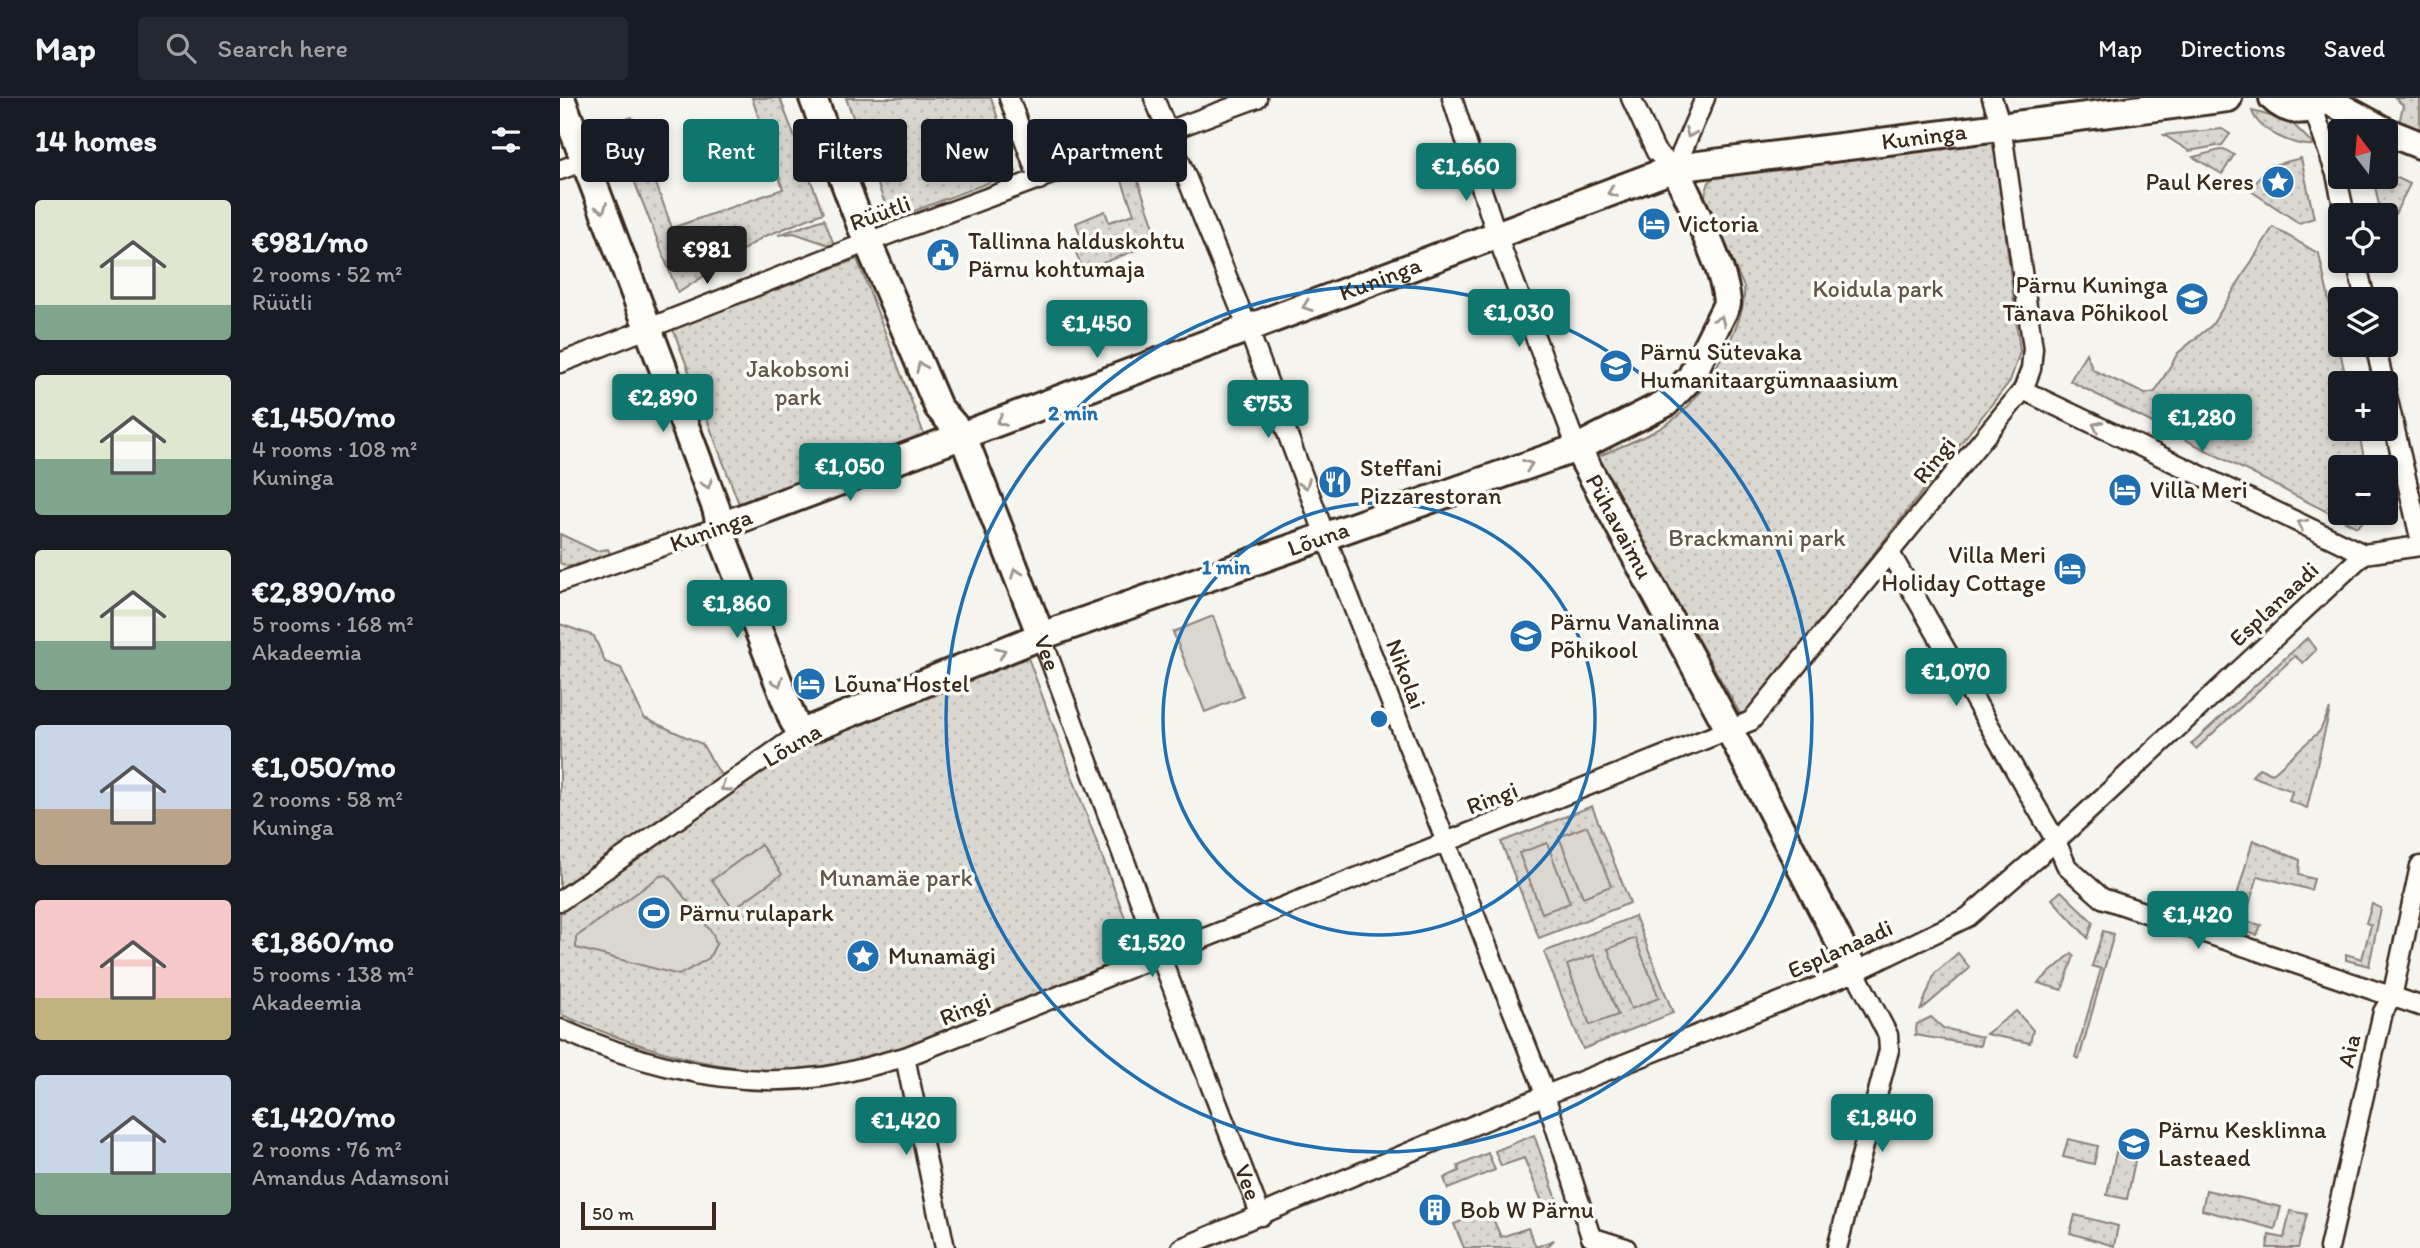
<!DOCTYPE html>
<meta charset="utf-8">
<style>
:root{--surface:#171b24;--page:#242831;--text:#f1f3f6;--muted:#9ea1a6;--line:#363941;--accent:#0f766e}
body{margin:0;font-family:Itim,sans-serif;background:var(--page);color:var(--text);height:100vh;display:flex;flex-direction:column;font-size:26px;white-space:nowrap}
*{box-sizing:border-box;margin:0}
p{font-size:23px;color:var(--muted)}
.icon{flex:none;width:38px;height:38px;fill:none;stroke:currentColor;stroke-width:2;stroke-linecap:round;stroke-linejoin:round}
.map{position:relative;flex:1;overflow:hidden}
.details{display:flex;flex-direction:column;background:var(--surface);width:560px}
.details>*{flex:none}
.banner{position:absolute;left:21px;top:21px;width:665px;height:63px;display:flex;gap:14px}
.needle{width:46px;rotate:344deg}
.controls{position:absolute;left:1768px;top:21px;display:grid;gap:14px}
.controls a{display:grid;place-items:center;width:70px;height:70px;border-radius:7px;background:var(--surface);box-shadow:0 4px 10px #0003;font-size:35px}
.scale{position:absolute;left:21px;bottom:18px;width:135px;box-sizing:border-box;padding-left:7px;border:4px solid #3b2a1e;border-top:0;font-size:19px;line-height:24px;white-space:nowrap;color:#3b2a1e;-webkit-text-stroke:5px #fdfcf7;paint-order:stroke}
.price{position:absolute;translate:-50% -60px;padding:0 16px;border-radius:7px;background:var(--accent);color:#fff;font-size:23px;line-height:46px;filter:drop-shadow(0 2px 4px #0008)}
.price::after{content:'';position:absolute;left:50%;top:42px;width:21px;height:16px;margin-left:-10px;background:inherit;clip-path:polygon(0 0,100% 0,50% 100%)}
.price.on{background:#222;color:#fff}
ul{padding:0;list-style:none}
li{display:flex;align-items:center;gap:21px;height:175px;padding:0 35px}
li span{display:grid;place-items:center;flex:none;width:196px;height:140px;border-radius:7px;color:#555}
li>.icon{margin-inline-start:auto}
span .icon{width:84px;height:84px;fill:#fffc;stroke-width:1}
li b{font-size:30px}
h2{display:flex;justify-content:space-between;align-items:center;height:84px;padding:0 35px;font-size:30px}
.chip{padding:0 24px;border-radius:7px;background:var(--surface);box-shadow:0 4px 10px #0003;font-size:24px;line-height:63px}
.chip.on{background:var(--accent);color:#fff}
header{display:flex;align-items:center;gap:42px;box-sizing:border-box;height:98px;padding:0 35px;background:var(--surface);border-bottom:2px solid var(--line)}
header strong{font-size:33px}
nav{display:flex;gap:38px;margin-inline-start:auto;font-size:24px}
.search{width:490px;height:63px;background:var(--page);display:flex;align-items:center;gap:18px;box-sizing:border-box;padding:0 24px;border-radius:7px;color:var(--muted);font-size:26px}
main{display:flex;flex:1;min-height:0}
.map>svg:first-child{display:block}
.green{fill:url(#green-dots);stroke:#8a8077;stroke-width:2}
.pitch{fill:#dad6d0;stroke:#8a8077;stroke-width:2}
.lines{fill:none;stroke-linecap:round;stroke-linejoin:round}
.street-casing{stroke:#3b2a1e;stroke-width:23}
.secondary-casing{stroke:#3b2a1e;stroke-width:32}
.street{stroke:#fdfcf7;stroke-width:18}
.secondary{stroke:#fdfcf7;stroke-width:26}
.oneway{stroke:#9c938a}
.ring{fill:none;stroke:#1f6fb2;stroke-width:3.5}
.labels{text-anchor:middle;stroke-width:7;stroke-linejoin:round;paint-order:stroke}
.street-label{font-size:24px;fill:#3b2a1e;stroke:#fdfcf7}
.poi-label{font-size:24px;fill:#3b2a1e;stroke:#fdfcf7;text-anchor:start}
.park-label{font-size:24px;fill:#63554a;stroke:#fdfcf7}
.centre{fill:#1f6fb2;stroke:#fdfcf7;stroke-width:3.5}
.ring-label{font-size:21px;text-anchor:middle;font-weight:bold;fill:#1f6fb2;stroke:#fdfcf7;stroke-width:7;stroke-linejoin:round;paint-order:stroke}
</style>
<header>
<strong>Map</strong>
<div class="search"><svg class="icon" aria-label="search" viewBox="0 0 24 24"><circle cx="10" cy="10" r="6"/><path d="M15 15l6 6"/></svg>Search here</div>
<nav><a>Map</a><a>Directions</a><a>Saved</a></nav>
</header>
<main>
<section class="details">
<h2>14 homes<svg class="icon" aria-label="filters" viewBox="0 0 24 24"><path d="M4 7h16M4 17h16"/><circle cx="9" cy="7" r="2"/><circle cx="15" cy="17" r="2"/></svg></h2>
<ul>
<li><span style="background:linear-gradient(#dfe7d0 75%,#7fa58c 0)"><svg class="icon" aria-label="home" viewBox="0 0 24 24"><path d="M3 11l9-7 9 7M6 9v11h12V9"/></svg></span><div><b>€981/mo</b><p>2 rooms · 52 m²</p><p>Rüütli</p></div></li>
<li><span style="background:linear-gradient(#dfe7d0 60%,#7fa58c 0)"><svg class="icon" aria-label="home" viewBox="0 0 24 24"><path d="M3 11l9-7 9 7M6 9v11h12V9"/></svg></span><div><b>€1,450/mo</b><p>4 rooms · 108 m²</p><p>Kuninga</p></div></li>
<li><span style="background:linear-gradient(#dfe7d0 65%,#7fa58c 0)"><svg class="icon" aria-label="home" viewBox="0 0 24 24"><path d="M3 11l9-7 9 7M6 9v11h12V9"/></svg></span><div><b>€2,890/mo</b><p>5 rooms · 168 m²</p><p>Akadeemia</p></div></li>
<li><span style="background:linear-gradient(#c9d6e8 60%,#b9a48a 0)"><svg class="icon" aria-label="home" viewBox="0 0 24 24"><path d="M3 11l9-7 9 7M6 9v11h12V9"/></svg></span><div><b>€1,050/mo</b><p>2 rooms · 58 m²</p><p>Kuninga</p></div></li>
<li><span style="background:linear-gradient(#f6c9c9 70%,#c2b280 0)"><svg class="icon" aria-label="home" viewBox="0 0 24 24"><path d="M3 11l9-7 9 7M6 9v11h12V9"/></svg></span><div><b>€1,860/mo</b><p>5 rooms · 138 m²</p><p>Akadeemia</p></div></li>
<li><span style="background:linear-gradient(#c9d6e8 70%,#7fa58c 0)"><svg class="icon" aria-label="home" viewBox="0 0 24 24"><path d="M3 11l9-7 9 7M6 9v11h12V9"/></svg></span><div><b>€1,420/mo</b><p>2 rooms · 76 m²</p><p>Amandus Adamsoni</p></div></li>
</ul>
</section>
<div class="map">
<svg width="1860" height="1150" viewBox="0 0 1860 1150">
<defs>
<pattern id="green-dots" width="8" height="8" patternUnits="userSpaceOnUse" patternTransform="scale(1.75)"><rect width="8" height="8" fill="#dad6d0"/><path d="M2 2h.1M6 6h.1" fill="none" stroke="#bcb8b2" stroke-width="1.8" stroke-linecap="round"/></pattern>
</defs>
<rect width="100%" height="100%" fill="#f5f4ee"/>
<filter id="ink" filterUnits="userSpaceOnUse"><feTurbulence type="fractalNoise" baseFrequency=".0143" numOctaves="2"/><feDisplacementMap in="SourceGraphic" scale="14" xChannelSelector="R" yChannelSelector="G"/><feConvolveMatrix kernelMatrix="1 2 1 2 8 2 1 2 1" color-interpolation-filters="sRGB"/></filter>
<g filter="url(#ink)">
<g class="green">
<path d="M 192,0 L 220,0 L 263,115 L 203,139 L 118,195 L 52,26 L 72,19 L 112,130 L 223,91 Z"/>
<path d="M 286,0 L 431,0 L 456,74 L 331,122 Z"/>
<path d="M 1835,0 L 1860,0 L 1860,34 L 1839,26 L 1843,7 Z"/>
<path d="M 1692,13 L 1730,23 L 1754,47 C 1735,49 1698,33 1692,13 Z"/>
<path d="M 1662,31 L 1670,36 L 1662,47 L 1629,53 L 1604,37 Z"/>
<path d="M 1434,42 L 1460,254 L 1450,283 L 1183,621 L 1035,360 C 1062,347 1095,337 1118,318 C 1144,297 1188,222 1184,189 L 1144,100 L 1149,84 L 1161,73 Z"/>
<path d="M 1664,51 L 1674,57 L 1662,76 L 1633,59 Z"/>
<path d="M 1741,60 L 1754,120 L 1739,125 L 1691,93 L 1706,69 Z"/>
<path d="M 571,63 L 599,143 L 523,173 L 512,144 L 521,140 L 516,125 L 545,113 L 549,124 L 574,116 L 557,69 Z"/>
<path d="M 1825,74 L 1850,86 L 1825,136 L 1825,117 L 1821,117 L 1813,79 L 1825,79 Z"/>
<path d="M 264,121 L 275,149 L 234,135 L 218,137 Z"/>
<path d="M 1713,129 L 1759,156 L 1787,285 L 1780,285 L 1780,331 L 1798,331 L 1806,369 L 1780,369 L 1780,415 L 1813,415 L 1797,429 L 1510,283 L 1526,255 L 1533,272 L 1585,296 L 1595,294 L 1618,255 L 1652,227 Z"/>
<path d="M 297,161 L 365,339 L 179,406 L 113,231 Z"/>
<path d="M 0,436 L 36,453 L 48,451 L 50,456 C 35,461 14,474 0,465 Z"/>
<path d="M 0,526 L 34,538 L 45,564 L 61,570 L 84,620 L 142,646 L 162,679 L 0,793 Z"/>
<path d="M 1747,540 L 1756,552 L 1743,565 L 1735,558 L 1636,651 L 1631,646 Z"/>
<path d="M 467,557 L 578,855 C 519,879 459,903 400,927 C 361,942 320,962 279,969 C 184,984 86,954 0,916 L 0,815 L 242,646 Z"/>
<path d="M 1770,611 L 1747,710 L 1729,703 L 1732,693 L 1692,678 L 1699,670 L 1712,676 L 1760,633 Z"/>
<path d="M 1032,708 L 1070,805 L 979,840 L 941,744 Z"/>
<path d="M 1693,742 L 1740,762 L 1739,777 L 1754,781 L 1751,792 L 1698,778 L 1684,823 L 1701,827 L 1697,837 L 1668,829 Z"/>
<path d="M 1501,793 L 1533,824 L 1528,840 L 1492,801 Z"/>
<path d="M 1812,806 L 1821,810 L 1809,868 L 1786,862 L 1786,856 L 1802,861 L 1811,827 L 1806,825 Z"/>
<path d="M 1075,818 L 1113,915 L 1023,951 L 984,854 Z"/>
<path d="M 1543,833 L 1554,836 L 1519,961 L 1515,959 L 1541,871 L 1532,868 Z"/>
<path d="M 1398,855 L 1410,870 L 1360,913 L 1375,875 Z"/>
<path d="M 1512,855 L 1514,858 L 1502,892 L 1478,885 Z"/>
<path d="M 1456,913 L 1473,932 L 1470,945 L 1426,936 Z"/>
<path d="M 1371,919 L 1383,930 L 1422,939 L 1420,948 L 1355,937 L 1357,926 Z"/>
<path d="M 974,1037 L 1001,1113 L 988,1118 L 964,1060 L 941,1068 L 935,1053 Z"/>
<path d="M 1508,1041 L 1538,1048 L 1534,1066 L 1503,1059 Z"/>
<path d="M 1556,1054 L 1576,1058 L 1567,1101 L 1547,1097 Z"/>
<path d="M 928,1055 L 935,1072 L 888,1091 L 884,1080 L 899,1073 L 898,1068 Z"/>
<path d="M 1646,1092 L 1721,1109 L 1715,1131 L 1642,1112 Z"/>
<path d="M 929,1112 L 941,1139 L 968,1130 L 976,1149 L 994,1142 L 986,1150 L 904,1150 L 894,1126 Z"/>
<path d="M 1730,1113 L 1747,1116 L 1738,1150 L 1707,1150 L 1709,1137 L 1724,1140 Z"/>
<path d="M 1515,1117 L 1558,1128 L 1554,1148 L 1510,1135 Z"/>
</g>
<g class="pitch">
<path d="M 653,518 L 683,599 L 645,614 L 613,534 Z"/>
<path d="M 1027,728 L 1051,788 L 1023,799 L 999,739 Z"/>
<path d="M 987,745 L 1010,805 L 982,815 L 959,755 Z"/>
<path d="M 201,747 L 222,776 L 173,811 L 152,782 Z"/>
<path d="M 107,777 L 153,836 L 156,846 L 149,860 L 119,877 L 16,850 L 16,839 L 100,778 Z"/>
<path d="M 1075,840 L 1099,900 L 1071,911 L 1048,851 Z"/>
<path d="M 1034,857 L 1058,917 L 1030,927 L 1007,867 Z"/>
</g>
<g class="lines">
<defs>
<g id="street">
<path d="M 449,0 L 479,82"/>
<path d="M 594,0 L 688,230 L 766,440 L 980,982 L 1031,1139"/>
<path d="M 892,0 L 937,138 L 1017,350"/>
<path d="M 1071,0 L 1096,54 L 1115,70 L 1145,0"/>
<path d="M 1753,10 L 1776,76 L 1785,117"/>
<path d="M 0,72 L 24,63"/>
<path d="M 1796,163 L 1805,201"/>
<path d="M 1815,247 L 1824,285"/>
<path d="M 0,265 L 308,144 L 697,0"/>
<path d="M 1825,289 L 1860,440"/>
<path d="M 1463,292 L 1804,456"/>
<path d="M 1330,455 L 1496,743 L 1507,769 L 1542,800 L 1860,908"/>
<path d="M 0,484 L 161,428"/>
<path id="s1" d="M 481,538 L 600,857 L 701,1118"/>
<path d="M 0,803 L 241,635"/>
<path d="M 0,931 C 81,967 172,991 261,979 C 289,975 317,966 345,959 L 1191,623 L 1463,292 L 1471,271 L 1473,250 L 1441,27 L 1432,0"/>
<path d="M 345,959 L 385,1150"/>
<path d="M 1031,1139 L 1066,1150"/>
<path d="M 621,1150 L 986,997 L 1295,874 L 1408,819 L 1496,743 L 1804,456 L 1860,448"/>
<path d="M 1277,1150 L 1329,952 L 1328,937 L 1295,874"/>
<path d="M 1769,1150 L 1823,914 L 1832,899 L 1860,768"/>
</g>
<g id="secondary">
<path id="s2" d="M 1,0 L 156,410 L 164,443 L 233,622 L 241,635 L 481,538 L 1017,350 L 1106,305 L 1131,279 L 1167,206 C 1166,170 1130,105 1115,70"/>
<path d="M 253,0 L 301,128 L 378,309 L 403,338 L 481,538"/>
<path d="M 1713,0 C 1729,16 1751,15 1767,0"/>
<path d="M 1766,1 L 1825,33"/>
<path d="M 1825,33 L 1860,47"/>
<path id="s3" d="M 1017,350 L 1170,633 L 1295,874"/>
<path id="s4" d="M 161,428 L 1115,70 L 1668,0"/>
</g>
</defs>
<use href="#street" class="street-casing"/>
<use href="#secondary" class="secondary-casing"/>
<use href="#street" class="street"/>
<use href="#secondary" class="secondary"/>
</g>
<defs><path id="oneway-chevron" d="M-2-3.5L2.5 0L-2 3.5" fill="none" stroke-width="1.6" stroke-linecap="round" stroke-linejoin="round" transform="scale(1.75)"/></defs>
<g class="oneway">
<use href="#oneway-chevron" transform="translate(1130 35) rotate(113)"/>
<use href="#oneway-chevron" transform="translate(1052 94) rotate(159)"/>
<use href="#oneway-chevron" transform="translate(42 110) rotate(69)"/>
<use href="#oneway-chevron" transform="translate(747 208) rotate(160)"/>
<use href="#oneway-chevron" transform="translate(1160 222) rotate(-65)"/>
<use href="#oneway-chevron" transform="translate(361 269) rotate(-113)"/>
<use href="#oneway-chevron" transform="translate(441 323) rotate(159)"/>
<use href="#oneway-chevron" transform="translate(1537 328) rotate(-154)"/>
<use href="#oneway-chevron" transform="translate(968 367) rotate(-20)"/>
<use href="#oneway-chevron" transform="translate(147 386) rotate(70)"/>
<use href="#oneway-chevron" transform="translate(745 386) rotate(69)"/>
<use href="#oneway-chevron" transform="translate(1742 426) rotate(-154)"/>
<use href="#oneway-chevron" transform="translate(456 475) rotate(-111)"/>
<use href="#oneway-chevron" transform="translate(441 554) rotate(-22)"/>
<use href="#oneway-chevron" transform="translate(218 584) rotate(69)"/>
<use href="#oneway-chevron" transform="translate(165 689) rotate(145)"/>
</g>
</g>
<g class="ring">
<circle cx="819" cy="621" r="216"/>
<circle cx="819" cy="621" r="433"/>
</g>
<defs>
<symbol id="sight-disc" viewBox="-11 -11 22 22"><circle r="9.5" fill="#1f6fb2" stroke="#fdfcf7"/><path d="M0-6L1.8-2.2L6-1.7L2.9 1.2L3.7 5.4L0 3.3L-3.7 5.4L-2.9 1.2L-6-1.7L-1.8-2.2Z" fill="#fff"/></symbol>
<symbol id="hotel-disc" viewBox="-11 -11 22 22"><circle r="9.5" fill="#1f6fb2" stroke="#fdfcf7"/><path d="M-6-4.5h1.5V1H6V5H4.5V3h-9V5H-6ZM-4 0a1.8 1.8 0 1 1 3.6 0ZM.5 0V-2.5h3Q6-2.5 6 0Z" fill="#fff"/></symbol>
<symbol id="civic-disc" viewBox="-11 -11 22 22"><circle r="9.5" fill="#1f6fb2" stroke="#fdfcf7"/><path d="M-.6-6.5H3V-4.5H.6V-3L4-1V1h2V6H-6V1h2V-1L-.6-3ZM-1.2 2.5V6h2.4V2.5Z" fill="#fff"/></symbol>
<symbol id="school-disc" viewBox="-11 -11 22 22"><circle r="9.5" fill="#1f6fb2" stroke="#fdfcf7"/><path d="M0-5L7-2L0 1L-7-2ZM-4 1L0 2.5L4 1V4Q0 6-4 4Z" fill="#fff"/></symbol>
<symbol id="restaurant-disc" viewBox="-11 -11 22 22"><circle r="9.5" fill="#1f6fb2" stroke="#fdfcf7"/><path d="M-5-6h1v4h1v-4h1v4h1v-4h1v5L-1.5 .5V6h-2V.5L-5-1ZM5-6V6H3V1.5H1.5Q1.5-4 5-6Z" fill="#fff"/></symbol>
<symbol id="stadium-disc" viewBox="-11 -11 22 22"><circle r="9.5" fill="#1f6fb2" stroke="#fdfcf7"/><path d="M0-5a6.5 5 0 1 0 0 10a6.5 5 0 1 0 0-10ZM-3.5-1.8h7v3.6h-7Z" fill="#fff"/></symbol>
<symbol id="building-disc" viewBox="-11 -11 22 22"><circle r="9.5" fill="#1f6fb2" stroke="#fdfcf7"/><path d="M-4-6H4V6H1V3H-1V6H-4ZM-2.5-4.3h1.7v1.8h-1.7ZM.8-4.3h1.7v1.8H.8ZM-2.5-1h1.7V.8h-1.7ZM.8-1h1.7V.8H.8Z" fill="#fff"/></symbol>
</defs>
<g fill-rule="evenodd">
<use href="#sight-disc" x="1699" y="65" width="38" height="38"/>
<use href="#hotel-disc" x="1075" y="107" width="38" height="38"/>
<use href="#civic-disc" x="364" y="138" width="38" height="38"/>
<use href="#school-disc" x="1613" y="182" width="38" height="38"/>
<use href="#school-disc" x="1037" y="249" width="38" height="38"/>
<use href="#restaurant-disc" x="756" y="365" width="38" height="38"/>
<use href="#hotel-disc" x="1546" y="373" width="38" height="38"/>
<use href="#hotel-disc" x="1491" y="452" width="38" height="38"/>
<use href="#school-disc" x="947" y="519" width="38" height="38"/>
<use href="#hotel-disc" x="230" y="567" width="38" height="38"/>
<use href="#stadium-disc" x="75" y="796" width="38" height="38"/>
<use href="#sight-disc" x="284" y="839" width="38" height="38"/>
<use href="#school-disc" x="1555" y="1027" width="38" height="38"/>
<use href="#building-disc" x="856" y="1093" width="38" height="38"/>
</g>
<g class="labels">
<g class="street-label">
<text dy="8" stroke="none"><textPath href="#s4" startOffset="1270">Kuninga</textPath></text>
<text transform="translate(320 115) rotate(-20)" y="8">Rüütli</text>
<text dy="8" stroke="none"><textPath href="#s4" startOffset="704">Kuninga</textPath></text>
<text transform="translate(1374 362) rotate(-51)" y="8">Ringi</text>
<text dy="8" stroke="none"><textPath href="#s3" startOffset="89">Pühavaimu</textPath></text>
<text transform="translate(151 432) rotate(-20)" y="8">Kuninga</text>
<text dy="8" stroke="none"><textPath href="#s2" startOffset="1232">Lõuna</textPath></text>
<text transform="translate(1714 506) rotate(-43)" y="8">Esplanaadi</text>
<text dy="8" stroke="none"><textPath href="#s1" startOffset="18">Vee</textPath></text>
<text transform="translate(846 576) rotate(69)" y="8">Nikolai</text>
<text transform="translate(232 647) rotate(-31)" y="8">Lõuna</text>
<text transform="translate(932 700) rotate(-21)" y="8">Ringi</text>
<text transform="translate(1280 851) rotate(-24)" y="8">Esplanaadi</text>
<text transform="translate(405 911) rotate(-22)" y="8">Ringi</text>
<text transform="translate(1789 953) rotate(-77)" y="8">Aia</text>
<text dy="8" stroke="none"><textPath href="#s1" startOffset="584">Vee</textPath></text>
</g>
<g class="poi-label">
<text x="1694" y="92" text-anchor="end">Paul Keres</text>
<text x="1118" y="134">Victoria</text>
<text x="408" y="151">Tallinna halduskohtu<tspan x="408" dy="28">Pärnu kohtumaja</tspan></text>
<text x="1608" y="195" text-anchor="end">Pärnu Kuninga<tspan x="1608" dy="28">Tänava Põhikool</tspan></text>
<text x="1080" y="262">Pärnu Sütevaka<tspan x="1080" dy="28">Humanitaargümnaasium</tspan></text>
<text x="800" y="378">Steffani<tspan x="800" dy="28">Pizzarestoran</tspan></text>
<text x="1590" y="400">Villa Meri</text>
<text x="1486" y="465" text-anchor="end">Villa Meri<tspan x="1486" dy="28">Holiday Cottage</tspan></text>
<text x="990" y="532">Pärnu Vanalinna<tspan x="990" dy="28">Põhikool</tspan></text>
<text x="274" y="594">Lõuna Hostel</text>
<text x="119" y="823">Pärnu rulapark</text>
<text x="328" y="866">Munamägi</text>
<text x="1598" y="1040">Pärnu Kesklinna<tspan x="1598" dy="28">Lasteaed</tspan></text>
<text x="900" y="1120">Bob W Pärnu</text>
</g>
<g class="park-label">
<text x="1318" y="199">Koidula park</text>
<text x="238" y="279">Jakobsoni<tspan x="238" dy="28">park</tspan></text>
<text x="1197" y="448">Brackmanni park</text>
<text x="336" y="788">Munamäe park</text>
</g>
</g>
<circle cx="819" cy="621" r="10" class="centre"/>
<g class="ring-label">
<text x="513" y="322">2 min</text>
<text x="666" y="476">1 min</text>
</g>
</svg>
<div class="controls">
<a><svg class="needle" viewBox="-14 -14 28 28"><path d="M0-13l5 13h-10z" fill="#e53935"/><path d="M0 13l5-13h-10z" fill="#9ea1a6"/></svg></a>
<a><svg class="icon" aria-label="locate" viewBox="0 0 24 24"><circle cx="12" cy="12" r="6"/><path d="M12 2v4M12 18v4M2 12h4M18 12h4"/></svg></a>
<a><svg class="icon" aria-label="layers" viewBox="0 0 24 24"><path d="M12 4l9 5-9 5-9-5zM3 14l9 5 9-5"/></svg></a>
<a>+</a>
<a>−</a>
</div>
<div class="scale">50 m</div>
<b class="price" style="left:906px;top:105px">€1,660</b>
<b class="price on" style="left:147px;top:188px">€981</b>
<b class="price" style="left:959px;top:251px">€1,030</b>
<b class="price" style="left:537px;top:262px">€1,450</b>
<b class="price" style="left:103px;top:336px">€2,890</b>
<b class="price" style="left:708px;top:342px">€753</b>
<b class="price" style="left:1642px;top:356px">€1,280</b>
<b class="price" style="left:290px;top:405px">€1,050</b>
<b class="price" style="left:177px;top:542px">€1,860</b>
<b class="price" style="left:1396px;top:610px">€1,070</b>
<b class="price" style="left:1638px;top:853px">€1,420</b>
<b class="price" style="left:592px;top:881px">€1,520</b>
<b class="price" style="left:1322px;top:1056px">€1,840</b>
<b class="price" style="left:346px;top:1059px">€1,420</b>
<div class="banner">
<a class="chip">Buy</a>
<a class="chip on">Rent</a>
<a class="chip">Filters</a>
<a class="chip">New</a>
<a class="chip">Apartment</a>
</div>
</div>
</main>
